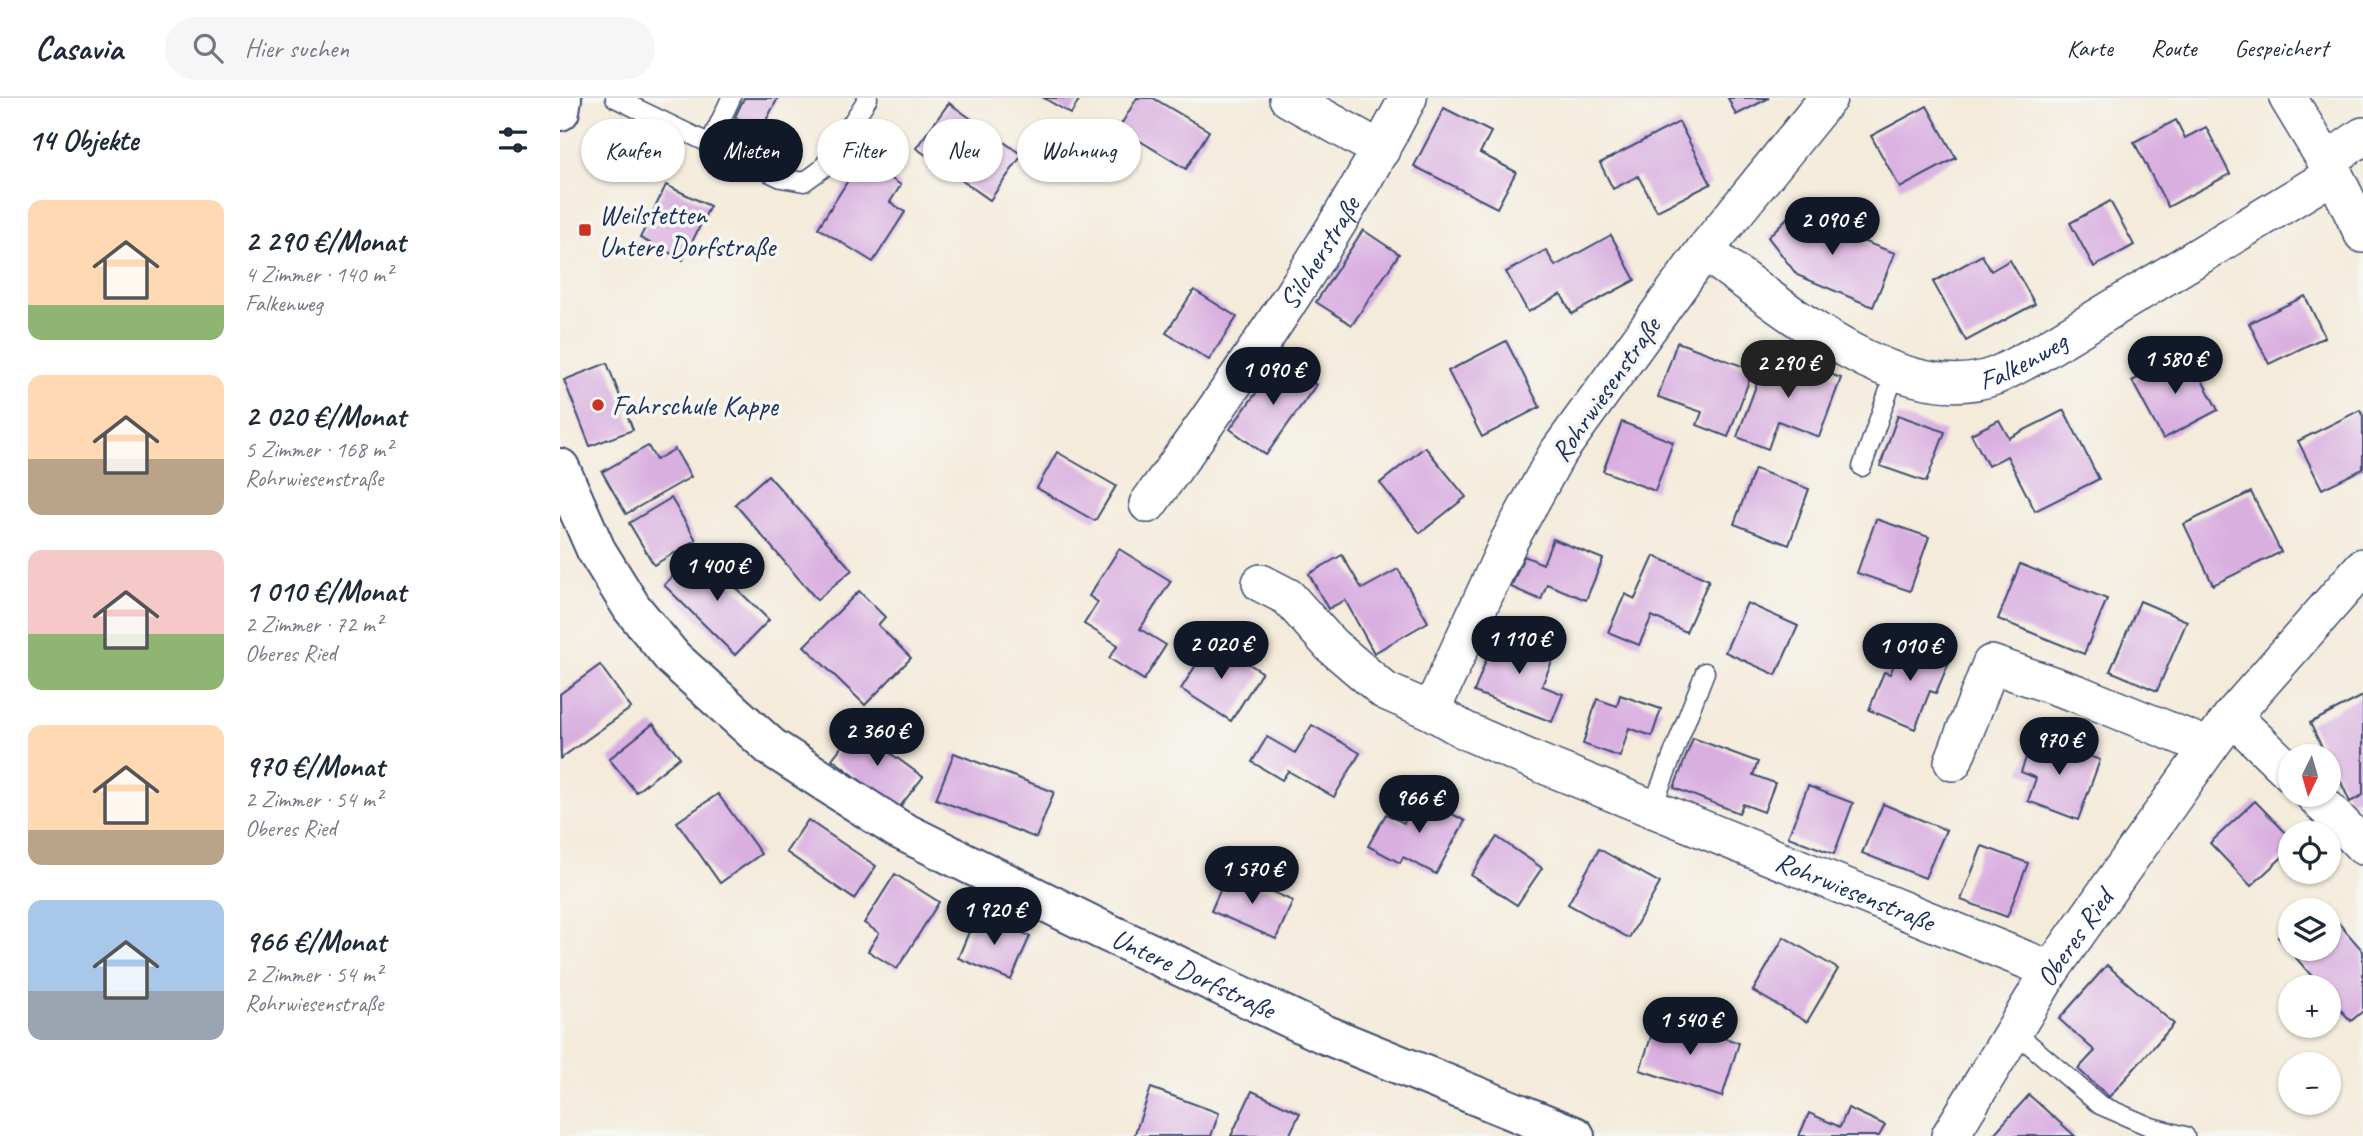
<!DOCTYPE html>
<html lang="de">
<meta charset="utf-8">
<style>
:root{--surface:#fff;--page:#f6f6f7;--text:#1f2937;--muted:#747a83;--line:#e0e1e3;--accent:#111827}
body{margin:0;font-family:Caveat,sans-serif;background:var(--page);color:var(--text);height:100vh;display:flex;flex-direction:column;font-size:26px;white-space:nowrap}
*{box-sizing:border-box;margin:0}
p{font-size:23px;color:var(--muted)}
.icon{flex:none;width:38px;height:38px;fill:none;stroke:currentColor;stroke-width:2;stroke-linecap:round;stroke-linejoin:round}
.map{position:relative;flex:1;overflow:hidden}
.sheet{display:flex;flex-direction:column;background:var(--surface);width:560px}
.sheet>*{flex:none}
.banner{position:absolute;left:21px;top:21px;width:665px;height:63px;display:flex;gap:14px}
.needle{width:46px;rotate:185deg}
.fabs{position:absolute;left:1718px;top:646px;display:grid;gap:14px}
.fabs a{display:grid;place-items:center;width:63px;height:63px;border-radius:50%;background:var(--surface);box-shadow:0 2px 5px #0004;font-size:35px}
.price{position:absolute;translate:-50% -60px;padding:0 16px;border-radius:24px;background:var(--accent);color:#fff;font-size:23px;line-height:46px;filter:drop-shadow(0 2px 4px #0008)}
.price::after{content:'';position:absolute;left:50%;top:42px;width:21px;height:16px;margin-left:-10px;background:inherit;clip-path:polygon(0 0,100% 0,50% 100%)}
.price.current{background:#222;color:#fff}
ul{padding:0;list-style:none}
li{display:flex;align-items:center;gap:21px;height:175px;padding:0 28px}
li span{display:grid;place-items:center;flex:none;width:196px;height:140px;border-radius:14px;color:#555}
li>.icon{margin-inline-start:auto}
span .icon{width:84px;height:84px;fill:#fffc;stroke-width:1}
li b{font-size:30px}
h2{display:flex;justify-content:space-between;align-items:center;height:84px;padding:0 28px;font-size:30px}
.chip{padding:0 24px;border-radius:32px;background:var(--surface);box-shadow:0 2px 5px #0004;font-size:24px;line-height:63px}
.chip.current{background:var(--accent);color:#fff}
header{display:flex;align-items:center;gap:42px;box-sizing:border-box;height:98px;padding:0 35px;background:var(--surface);border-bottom:2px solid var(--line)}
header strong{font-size:33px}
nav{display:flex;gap:38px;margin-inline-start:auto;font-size:24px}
.search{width:490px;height:63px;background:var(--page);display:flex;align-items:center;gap:18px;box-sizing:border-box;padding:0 24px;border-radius:38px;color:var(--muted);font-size:26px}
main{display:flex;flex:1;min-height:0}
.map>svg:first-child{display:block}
.building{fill:#d9afe0}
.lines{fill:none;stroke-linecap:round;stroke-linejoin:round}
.service-casing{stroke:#3c4b71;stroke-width:21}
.minor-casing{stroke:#3c4b71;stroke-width:40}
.tertiary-casing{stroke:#3c4b71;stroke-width:42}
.service{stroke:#fff;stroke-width:18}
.minor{stroke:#fff;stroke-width:37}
.tertiary{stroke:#fff;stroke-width:38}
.poi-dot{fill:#c8321e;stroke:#f6f6f2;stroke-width:2.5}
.labels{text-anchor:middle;stroke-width:7;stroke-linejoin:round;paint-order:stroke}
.poi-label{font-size:28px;fill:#1b2f5e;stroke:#f6f6f2;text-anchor:start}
.street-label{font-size:28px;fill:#1b2f5e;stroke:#f6f6f2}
</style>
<header>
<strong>Casavia</strong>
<div class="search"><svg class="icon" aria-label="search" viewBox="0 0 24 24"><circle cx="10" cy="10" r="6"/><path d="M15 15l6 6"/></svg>Hier suchen</div>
<nav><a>Karte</a><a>Route</a><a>Gespeichert</a></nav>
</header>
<main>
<section class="sheet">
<h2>14 Objekte<svg class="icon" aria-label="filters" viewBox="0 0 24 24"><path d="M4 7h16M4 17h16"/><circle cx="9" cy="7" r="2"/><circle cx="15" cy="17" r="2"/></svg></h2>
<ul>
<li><span style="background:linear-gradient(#ffd9b3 75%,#8fb573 0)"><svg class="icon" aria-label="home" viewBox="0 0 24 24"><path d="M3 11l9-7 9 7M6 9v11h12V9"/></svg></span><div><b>2 290 €/Monat</b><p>4 Zimmer · 140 m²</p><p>Falkenweg</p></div></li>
<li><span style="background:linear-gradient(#ffd9b3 60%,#b9a48a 0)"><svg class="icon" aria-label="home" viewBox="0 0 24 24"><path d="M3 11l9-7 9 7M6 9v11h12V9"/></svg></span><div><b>2 020 €/Monat</b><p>5 Zimmer · 168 m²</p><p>Rohrwiesenstraße</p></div></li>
<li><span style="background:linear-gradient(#f6c9c9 60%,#8fb573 0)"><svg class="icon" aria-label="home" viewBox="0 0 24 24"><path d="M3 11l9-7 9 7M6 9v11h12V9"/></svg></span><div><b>1 010 €/Monat</b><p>2 Zimmer · 72 m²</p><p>Oberes Ried</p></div></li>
<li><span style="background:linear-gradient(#ffd9b3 75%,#b9a48a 0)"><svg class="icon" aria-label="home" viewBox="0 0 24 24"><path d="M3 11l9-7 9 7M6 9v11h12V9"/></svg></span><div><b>970 €/Monat</b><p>2 Zimmer · 54 m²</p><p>Oberes Ried</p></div></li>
<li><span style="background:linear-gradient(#a9c7e8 65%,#9aa5b1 0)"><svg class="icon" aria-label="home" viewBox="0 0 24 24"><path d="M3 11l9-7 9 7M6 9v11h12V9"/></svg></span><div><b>966 €/Monat</b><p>2 Zimmer · 54 m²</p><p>Rohrwiesenstraße</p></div></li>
</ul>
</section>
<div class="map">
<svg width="1803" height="1038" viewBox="0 0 1803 1038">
<rect width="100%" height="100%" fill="#f6f6f2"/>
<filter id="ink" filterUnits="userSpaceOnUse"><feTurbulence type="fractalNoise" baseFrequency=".0143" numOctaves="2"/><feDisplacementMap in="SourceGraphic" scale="14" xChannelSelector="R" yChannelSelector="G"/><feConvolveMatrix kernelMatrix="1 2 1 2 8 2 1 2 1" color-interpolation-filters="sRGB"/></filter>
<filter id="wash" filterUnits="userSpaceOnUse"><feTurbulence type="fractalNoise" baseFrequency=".00686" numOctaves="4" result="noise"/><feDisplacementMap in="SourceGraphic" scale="28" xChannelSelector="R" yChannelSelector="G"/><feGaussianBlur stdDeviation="1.57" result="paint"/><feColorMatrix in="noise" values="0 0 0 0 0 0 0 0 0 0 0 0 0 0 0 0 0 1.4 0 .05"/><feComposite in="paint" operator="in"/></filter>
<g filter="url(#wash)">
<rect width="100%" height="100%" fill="#f4ebda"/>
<g id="blocks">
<g class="building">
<path d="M 184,0 L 218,0 L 201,32 L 175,19 Z"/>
<path d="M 484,0 L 520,0 L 511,16 Z"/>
<path d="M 577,0 L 593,0 L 649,33 L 626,71 L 559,30 Z"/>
<path d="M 1168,0 L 1209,0 L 1176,17 Z"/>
<path d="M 389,5 L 462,57 L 430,102 L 356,50 Z"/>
<path d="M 1367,8 L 1396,60 L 1340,90 L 1311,38 Z"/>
<path d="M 884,10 L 931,34 L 920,55 L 956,74 L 937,110 L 854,68 Z"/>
<path d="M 1616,22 L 1625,40 L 1646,29 L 1670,76 L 1608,109 L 1574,44 Z"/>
<path d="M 1119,24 L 1151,86 L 1097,113 L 1078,78 L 1053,91 L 1040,65 Z"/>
<path d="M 301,62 L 341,87 L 330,104 L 345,114 L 313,164 L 258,130 Z"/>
<path d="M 106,87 L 150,108 L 123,162 L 80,140 Z"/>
<path d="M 1550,103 L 1574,147 L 1534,169 L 1510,125 Z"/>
<path d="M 1243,104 L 1272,132 L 1335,155 L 1313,209 L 1237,177 L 1208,139 Z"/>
<path d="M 803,132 L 839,156 L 792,227 L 756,204 Z"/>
<path d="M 1051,137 L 1075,182 L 1012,216 L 1001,196 L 968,214 L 946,174 L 986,152 L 995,168 Z"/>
<path d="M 1422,157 L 1431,173 L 1450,162 L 1475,206 L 1406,243 L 1373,184 Z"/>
<path d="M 634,192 L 677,219 L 649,262 L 606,235 Z"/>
<path d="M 1745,198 L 1765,239 L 1709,266 L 1689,225 Z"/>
<path d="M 946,243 L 980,309 L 922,339 L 888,273 Z"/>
<path d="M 1117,244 L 1193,272 L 1168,339 L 1137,327 L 1142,314 L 1098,299 Z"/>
<path d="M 1209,253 L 1281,280 L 1259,339 L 1218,323 L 1208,351 L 1177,339 Z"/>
<path d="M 1627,254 L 1658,312 L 1603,341 L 1572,283 Z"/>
<path d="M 720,262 L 756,287 L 706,357 L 670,331 Z"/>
<path d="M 47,265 L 73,332 L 30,348 L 4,282 Z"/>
<path d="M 1504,312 L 1539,381 L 1475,413 L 1447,358 L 1428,368 L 1411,336 L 1439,322 L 1449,340 Z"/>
<path d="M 1800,312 L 1803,318 L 1803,371 L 1762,391 L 1738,343 Z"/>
<path d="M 1338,317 L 1385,334 L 1366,384 L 1320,368 Z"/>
<path d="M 1062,324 L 1113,344 L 1095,393 L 1043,373 Z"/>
<path d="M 88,348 L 96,362 L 115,351 L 131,379 L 66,416 L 42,374 Z"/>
<path d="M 865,349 L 906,399 L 860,435 L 820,385 Z"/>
<path d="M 497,354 L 556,388 L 535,423 L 477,390 Z"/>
<path d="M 1195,371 L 1249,391 L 1229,447 L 1174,426 Z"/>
<path d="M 208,377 L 292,472 L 257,502 L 175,406 Z"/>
<path d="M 1691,394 L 1721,454 L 1653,487 L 1624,426 Z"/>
<path d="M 111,400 L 136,442 L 94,467 L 69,425 Z"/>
<path d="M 1316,421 L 1369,439 L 1350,493 L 1297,475 Z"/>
<path d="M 993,441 L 1043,461 L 1026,502 L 987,486 L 981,502 L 951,489 L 964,458 L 983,466 Z"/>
<path d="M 559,451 L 611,483 L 580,531 L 606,547 L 584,582 L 549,560 L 558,547 L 524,526 L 538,504 L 529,498 Z"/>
<path d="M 138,453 L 209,522 L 175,557 L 104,487 Z"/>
<path d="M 782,457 L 802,491 L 838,471 L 868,524 L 814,555 L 785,502 L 768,511 L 749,476 Z"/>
<path d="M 1094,458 L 1149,482 L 1126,534 L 1092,518 L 1079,547 L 1048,534 L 1065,496 L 1075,501 Z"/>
<path d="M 1460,466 L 1547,501 L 1524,556 L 1438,521 Z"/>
<path d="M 299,493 L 325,519 L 318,527 L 351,560 L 305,607 L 244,548 Z"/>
<path d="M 1580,503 L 1627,523 L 1597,593 L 1550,573 Z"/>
<path d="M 1187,505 L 1238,528 L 1216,577 L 1165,554 Z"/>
<path d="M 938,530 L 996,553 L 982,588 L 1003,596 L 992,624 L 914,594 Z"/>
<path d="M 1346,539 L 1392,557 L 1376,595 L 1370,593 L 1355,631 L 1309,612 L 1324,574 L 1330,576 Z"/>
<path d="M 651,543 L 702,574 L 671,623 L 621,591 Z"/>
<path d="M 40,567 L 71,610 L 1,660 L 0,596 Z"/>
<path d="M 1060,597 L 1101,611 L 1092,638 L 1069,630 L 1060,659 L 1023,646 L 1037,601 L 1057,608 Z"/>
<path d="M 1803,598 L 1803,697 L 1790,704 L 1769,658 L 1766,658 L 1750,625 Z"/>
<path d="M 93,626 L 120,659 L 76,694 L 49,661 Z"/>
<path d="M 752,627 L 800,655 L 774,699 L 728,673 L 722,682 L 692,664 L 707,639 L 735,655 Z"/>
<path d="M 296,630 L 363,679 L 338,711 L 272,661 Z"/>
<path d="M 1474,637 L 1540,662 L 1518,722 L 1468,703 L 1476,680 L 1461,674 Z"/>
<path d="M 1133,640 L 1198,664 L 1193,677 L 1215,685 L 1204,714 L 1183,706 L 1179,715 L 1114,690 Z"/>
<path d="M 394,655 L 494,694 L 476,740 L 376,701 Z"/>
<path d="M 1248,688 L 1293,705 L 1274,756 L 1228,739 Z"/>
<path d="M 158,696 L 201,756 L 160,785 L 117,724 Z"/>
<path d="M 858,697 L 905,723 L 876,776 L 843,759 L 840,765 L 808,748 L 826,716 L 844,725 Z"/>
<path d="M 1695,703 L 1731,740 L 1731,751 L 1691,788 L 1650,745 Z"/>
<path d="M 1323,706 L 1386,732 L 1365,780 L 1302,755 Z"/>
<path d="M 248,722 L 316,768 L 294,801 L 226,754 Z"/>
<path d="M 937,739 L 982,770 L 957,807 L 911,777 Z"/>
<path d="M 1422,748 L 1468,765 L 1447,819 L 1401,802 Z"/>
<path d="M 1039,751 L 1100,785 L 1069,840 L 1008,806 Z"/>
<path d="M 668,774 L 733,803 L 716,841 L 651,813 Z"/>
<path d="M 335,776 L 379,804 L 337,871 L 308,853 L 319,835 L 304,825 Z"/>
<path d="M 1769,814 L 1803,853 L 1803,913 L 1791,923 L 1769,899 L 1769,889 L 1761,889 L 1718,839 L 1731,828 L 1731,850 L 1769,850 Z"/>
<path d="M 417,815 L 470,838 L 451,882 L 398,860 Z"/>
<path d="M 1224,839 L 1278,871 L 1247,924 L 1193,893 Z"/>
<path d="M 1547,867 L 1614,926 L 1549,999 L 1518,971 L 1535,953 L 1499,921 Z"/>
<path d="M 1098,918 L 1179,945 L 1162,999 L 1080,972 Z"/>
<path d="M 591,990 L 659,1015 L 651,1038 L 574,1038 Z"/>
<path d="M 692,993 L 740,1015 L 729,1038 L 671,1038 Z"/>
<path d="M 1469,997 L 1515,1038 L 1432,1038 Z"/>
<path d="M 1288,1010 L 1325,1027 L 1319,1038 L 1239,1038 L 1249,1015 L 1280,1029 Z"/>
</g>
</g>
</g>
<g filter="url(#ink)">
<use href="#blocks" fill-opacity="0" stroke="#3c4b71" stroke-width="2"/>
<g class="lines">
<defs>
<g id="service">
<path d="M 55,0 L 221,80 L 244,84 L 262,71 L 308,0"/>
<path d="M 151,43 L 171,0"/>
<path d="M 1302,369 L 1335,275"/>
<path d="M 1092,710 L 1145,574"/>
<path d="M 1454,933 L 1540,1007 L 1591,1029 L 1625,1038"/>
</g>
<g id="minor">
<path d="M 728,0 L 821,52"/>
<path id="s1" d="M 1268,0 L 1144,153 L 997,356 L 949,443 L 871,613 L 906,633 L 977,664 L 1491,872"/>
<path d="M 1728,0 L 1774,76 L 1803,136"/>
<path d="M 1766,64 L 1803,38"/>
<path id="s2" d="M 1144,153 C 1218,204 1338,313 1435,278 C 1449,272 1464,263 1478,256 L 1774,76"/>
<path id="s3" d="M 588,406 C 683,276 774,142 848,0"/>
<path d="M 701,485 L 728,499 L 771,547 L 825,593 L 871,613"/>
<path d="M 1672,618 L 1731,675"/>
<path d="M 1393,664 L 1431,566 L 1518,596 L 1649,649"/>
<path d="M 1753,696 L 1803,748"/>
<path id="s4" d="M 1390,1038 L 1491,872 L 1649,649 L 1672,618 L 1803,469"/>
</g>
<g id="tertiary">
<path d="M 0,13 L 2,0"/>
<path id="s5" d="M 0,370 L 36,452 L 72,510 L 113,560 L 211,649 L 338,731 L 542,832 L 764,936 L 1015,1038"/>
</g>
</defs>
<use href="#service" class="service-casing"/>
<use href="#minor" class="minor-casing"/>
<use href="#tertiary" class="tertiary-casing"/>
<use href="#service" class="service"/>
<use href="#minor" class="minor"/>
<use href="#tertiary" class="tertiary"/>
</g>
</g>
<g class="poi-dot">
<rect x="18" y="125" width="14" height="14" rx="3.5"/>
<circle cx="38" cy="307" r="7"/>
</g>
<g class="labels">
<g class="poi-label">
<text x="39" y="126">Weilstetten<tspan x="39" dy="32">Untere Dorfstraße</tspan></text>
<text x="52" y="317">Fahrschule Kappe</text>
</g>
<g class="street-label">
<text dy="10" stroke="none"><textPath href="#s3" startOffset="304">Silcherstraße</textPath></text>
<text dy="10" stroke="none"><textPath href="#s2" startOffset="360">Falkenweg</textPath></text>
<text transform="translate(1045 291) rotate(-55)" y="10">Rohrwiesenstraße</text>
<text dy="10" stroke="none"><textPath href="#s1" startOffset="1195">Rohrwiesenstraße</textPath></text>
<text dy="10" stroke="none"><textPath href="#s4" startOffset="234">Oberes Ried</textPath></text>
<text dy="10" stroke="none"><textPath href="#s5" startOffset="835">Untere Dorfstraße</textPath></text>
</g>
</g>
</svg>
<div class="fabs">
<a><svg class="needle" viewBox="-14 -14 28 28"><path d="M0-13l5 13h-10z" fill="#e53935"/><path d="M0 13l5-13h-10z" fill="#747a83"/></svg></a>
<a><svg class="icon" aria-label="locate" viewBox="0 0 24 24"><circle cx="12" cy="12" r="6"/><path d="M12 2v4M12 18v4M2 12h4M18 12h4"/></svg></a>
<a><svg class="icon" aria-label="layers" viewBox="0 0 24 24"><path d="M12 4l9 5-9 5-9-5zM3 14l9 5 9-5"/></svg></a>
<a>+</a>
<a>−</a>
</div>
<b class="price" style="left:1272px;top:159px">2 090 €</b>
<b class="price" style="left:1615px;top:298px">1 580 €</b>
<b class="price current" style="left:1228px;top:302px">2 290 €</b>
<b class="price" style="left:713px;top:309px">1 090 €</b>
<b class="price" style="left:157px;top:505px">1 400 €</b>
<b class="price" style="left:959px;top:578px">1 110 €</b>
<b class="price" style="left:661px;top:583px">2 020 €</b>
<b class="price" style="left:1350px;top:585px">1 010 €</b>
<b class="price" style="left:317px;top:670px">2 360 €</b>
<b class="price" style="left:1499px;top:679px">970 €</b>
<b class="price" style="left:859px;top:737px">966 €</b>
<b class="price" style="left:692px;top:808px">1 570 €</b>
<b class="price" style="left:434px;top:849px">1 920 €</b>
<b class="price" style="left:1130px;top:959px">1 540 €</b>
<div class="banner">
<a class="chip">Kaufen</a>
<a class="chip current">Mieten</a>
<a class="chip">Filter</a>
<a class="chip">Neu</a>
<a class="chip">Wohnung</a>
</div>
</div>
</main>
